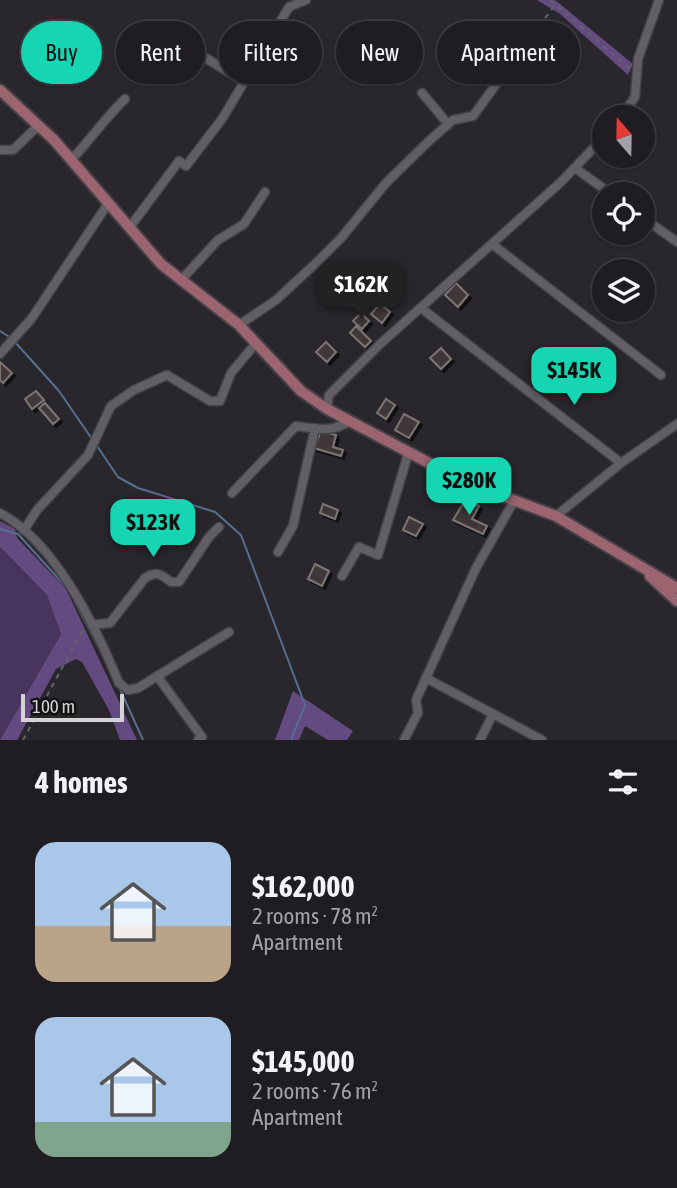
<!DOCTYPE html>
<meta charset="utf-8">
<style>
:root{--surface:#1f1d21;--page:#27262a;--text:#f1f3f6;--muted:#a1a2a5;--line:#3c3b3f;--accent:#15d5b3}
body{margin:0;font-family:"Asap Condensed",sans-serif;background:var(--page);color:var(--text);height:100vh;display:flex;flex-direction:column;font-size:26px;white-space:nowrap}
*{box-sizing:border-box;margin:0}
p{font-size:23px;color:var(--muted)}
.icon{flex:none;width:38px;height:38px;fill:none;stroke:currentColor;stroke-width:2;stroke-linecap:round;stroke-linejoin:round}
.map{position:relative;height:740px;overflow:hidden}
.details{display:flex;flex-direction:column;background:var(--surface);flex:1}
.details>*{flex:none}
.guide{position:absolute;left:21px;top:21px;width:635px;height:63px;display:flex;gap:14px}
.needle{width:46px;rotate:340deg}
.fabs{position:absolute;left:592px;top:105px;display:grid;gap:14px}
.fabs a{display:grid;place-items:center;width:63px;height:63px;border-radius:50%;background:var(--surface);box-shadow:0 2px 5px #0004,0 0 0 2px var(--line);font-size:35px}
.scale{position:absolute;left:21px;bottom:18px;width:103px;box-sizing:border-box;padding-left:7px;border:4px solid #d3d2d5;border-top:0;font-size:19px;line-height:24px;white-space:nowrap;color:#d3d2d5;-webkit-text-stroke:5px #121113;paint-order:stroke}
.price{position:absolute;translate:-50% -60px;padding:0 16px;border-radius:14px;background:var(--accent);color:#111;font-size:23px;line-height:46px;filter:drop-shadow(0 2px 4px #0008)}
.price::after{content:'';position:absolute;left:50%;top:42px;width:21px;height:16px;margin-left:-10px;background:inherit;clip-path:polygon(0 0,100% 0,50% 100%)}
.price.active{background:#222;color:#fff}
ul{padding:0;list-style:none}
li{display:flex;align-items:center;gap:21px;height:175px;padding:0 35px}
li span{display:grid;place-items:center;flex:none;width:196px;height:140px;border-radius:21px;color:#555}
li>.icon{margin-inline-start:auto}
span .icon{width:84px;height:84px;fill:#fffc;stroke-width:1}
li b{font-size:30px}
h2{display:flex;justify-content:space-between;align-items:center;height:84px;padding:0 35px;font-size:30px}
.tag{padding:0 24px;border-radius:32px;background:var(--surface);box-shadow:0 2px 5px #0004,0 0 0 2px var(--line);font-size:24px;line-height:63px}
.tag.active{background:var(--accent);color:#111}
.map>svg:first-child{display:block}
.green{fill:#48355e}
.forest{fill:#634a80}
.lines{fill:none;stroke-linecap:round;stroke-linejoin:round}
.stream{stroke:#556f90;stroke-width:2}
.building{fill:#3f3938;stroke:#7c7573;stroke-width:2;filter:url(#shadow)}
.minor-casing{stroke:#444247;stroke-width:11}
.major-casing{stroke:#444247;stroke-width:14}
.path{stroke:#646367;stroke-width:2;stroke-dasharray:5 5;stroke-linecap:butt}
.minor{stroke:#615f64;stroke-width:8}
.major{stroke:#9b646f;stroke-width:10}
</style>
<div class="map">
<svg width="677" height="740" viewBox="0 0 677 740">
<defs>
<filter id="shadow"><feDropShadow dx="3" dy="3" stdDeviation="0" flood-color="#0009"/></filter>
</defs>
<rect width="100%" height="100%" fill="#29272c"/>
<path class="green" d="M 0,547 L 47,595 L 61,634 L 0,740 Z"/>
<g class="forest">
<path d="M 537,0 L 555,0 L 560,4 L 633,64 L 628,75 L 560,14 Z"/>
<path d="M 0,521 L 15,529 L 17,538 L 66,589 L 137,740 L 120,740 L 109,710 L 82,662 L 76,659 L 56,669 L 17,740 L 0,740 L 61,634 L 47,595 L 0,547 Z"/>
<path d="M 293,691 L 353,731 L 347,740 L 328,740 L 305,726 L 299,740 L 275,740 Z"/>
</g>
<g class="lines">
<g class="stream">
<path d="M 0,331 L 11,338"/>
<path d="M 15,342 L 59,391 L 92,439"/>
<path d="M 97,446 L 118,477 L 138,488 L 215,512 L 241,535 L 305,705 L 291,740"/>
<path d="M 0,529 L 18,534 L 65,586"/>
<path d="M 74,600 L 102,654"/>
<path d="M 119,687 L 143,740"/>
</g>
</g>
<g class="building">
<path d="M 456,283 L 468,295 L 458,307 L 445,295 Z"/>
<path d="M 380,304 L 390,312 L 382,323 L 371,314 Z"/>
<path d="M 361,313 L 369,321 L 362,329 L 353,321 Z"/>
<path d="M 356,326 L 371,341 L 365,347 L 350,333 Z"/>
<path d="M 326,342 L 336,352 L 327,362 L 316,352 Z"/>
<path d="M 441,348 L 451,359 L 441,369 L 430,358 Z"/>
<path d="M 0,362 L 12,373 L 3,383 L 0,380 Z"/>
<path d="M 36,391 L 44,400 L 32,409 L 25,399 Z"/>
<path d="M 386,399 L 395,405 L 386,419 L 377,413 Z"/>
<path d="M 45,403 L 59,419 L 53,424 L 39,408 Z"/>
<path d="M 404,414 L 419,422 L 409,438 L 395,430 Z"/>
<path d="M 321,431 L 336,435 L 333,447 L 343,450 L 341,456 L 314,448 Z"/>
<path d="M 466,499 L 479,506 L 472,519 L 487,526 L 483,534 L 453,520 Z"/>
<path d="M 323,504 L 338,510 L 335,519 L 320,513 Z"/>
<path d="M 409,517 L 423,524 L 416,536 L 403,530 Z"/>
<path d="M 315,564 L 329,571 L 322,586 L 308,579 Z"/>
</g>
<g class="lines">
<defs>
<g id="minor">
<path d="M 178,41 L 243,81"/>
<path d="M 422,93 L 448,124"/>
<path d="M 621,117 L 635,97 L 638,59 L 659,0"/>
<path d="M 0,150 L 13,150 L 39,125"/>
<path d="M 72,159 C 91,139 105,118 125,99"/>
<path d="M 575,168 L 611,194"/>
<path d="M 642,217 L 677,242"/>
<path d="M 130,227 L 179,161 L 186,166 L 222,119 L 289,7 L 306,0"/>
<path d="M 492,244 L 661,375"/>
<path d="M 182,279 L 218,240 L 244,224 L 265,192"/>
<path d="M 421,308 L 621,463 L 556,516"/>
<path d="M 239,325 L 276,300 L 315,264 L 341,238 L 386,183 L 430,140 L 453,120 L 473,116 L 522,49"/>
<path d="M 0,354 L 32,318 L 109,202"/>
<path d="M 327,409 L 329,395 L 379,345 L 561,182 L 604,137"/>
<path d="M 621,463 L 677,424"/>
<path d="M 232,493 L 296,426 C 317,429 331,433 350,421"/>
<path d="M 0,513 C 55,542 96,627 119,683 L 128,690 L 138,688 L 229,632"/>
<path d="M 24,530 L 37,510 L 88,455 L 111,406 L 134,390 L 167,375 L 210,401 L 220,401 L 231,373 L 256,343"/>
<path d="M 278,552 L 293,526 L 315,428"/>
<path d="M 342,576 L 359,547 L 378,555 L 409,451"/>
<path d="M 92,625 L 110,623 L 145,578 C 157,571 161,574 171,582 L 179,582 L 209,537 L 219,527"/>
<path d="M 157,676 L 202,737 L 198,740"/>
<path d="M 426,678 L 542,740"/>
<path d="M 404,740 L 418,713 L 416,700 L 476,568 L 514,501"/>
<path d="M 480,740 L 493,714"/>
</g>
<g id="major">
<path d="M 0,90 L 54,140 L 161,264 L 239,325 L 301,391 L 327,409 L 465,482 L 556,516 L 677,588"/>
<path d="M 650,576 L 677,601"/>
</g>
</defs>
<use href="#minor" class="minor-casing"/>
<use href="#major" class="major-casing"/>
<g class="path">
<path d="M 550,0 L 629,68"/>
<path d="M 527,42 L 555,5"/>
<path d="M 23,740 L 81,633 L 86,629"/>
</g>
<use href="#minor" class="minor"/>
<use href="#major" class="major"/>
</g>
</svg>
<div class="fabs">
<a><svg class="needle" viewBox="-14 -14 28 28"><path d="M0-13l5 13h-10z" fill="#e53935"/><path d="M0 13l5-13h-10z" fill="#a1a2a5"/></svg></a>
<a><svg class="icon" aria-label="locate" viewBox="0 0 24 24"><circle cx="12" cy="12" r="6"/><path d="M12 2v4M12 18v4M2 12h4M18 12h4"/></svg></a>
<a><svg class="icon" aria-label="layers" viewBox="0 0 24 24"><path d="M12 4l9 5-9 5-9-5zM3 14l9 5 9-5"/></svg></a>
</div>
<div class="scale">100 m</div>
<b class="price active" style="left:361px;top:321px">$162K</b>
<b class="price" style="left:574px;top:407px">$145K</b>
<b class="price" style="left:469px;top:517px">$280K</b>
<b class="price" style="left:153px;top:559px">$123K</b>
<div class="guide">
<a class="tag active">Buy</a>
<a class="tag">Rent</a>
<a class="tag">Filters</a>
<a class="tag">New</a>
<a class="tag">Apartment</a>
</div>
</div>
<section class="details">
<h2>4 homes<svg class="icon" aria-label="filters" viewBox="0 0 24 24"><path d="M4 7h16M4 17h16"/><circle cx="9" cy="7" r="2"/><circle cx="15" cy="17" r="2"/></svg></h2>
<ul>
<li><span style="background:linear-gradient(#a9c7e8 60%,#b9a48a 0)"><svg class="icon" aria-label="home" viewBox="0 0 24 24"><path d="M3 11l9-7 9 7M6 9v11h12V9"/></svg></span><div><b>$162,000</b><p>2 rooms · 78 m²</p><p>Apartment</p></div></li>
<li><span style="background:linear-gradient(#a9c7e8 75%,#7fa58c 0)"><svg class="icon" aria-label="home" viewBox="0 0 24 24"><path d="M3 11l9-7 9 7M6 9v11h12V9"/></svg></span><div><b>$145,000</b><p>2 rooms · 76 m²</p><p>Apartment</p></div></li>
</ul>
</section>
